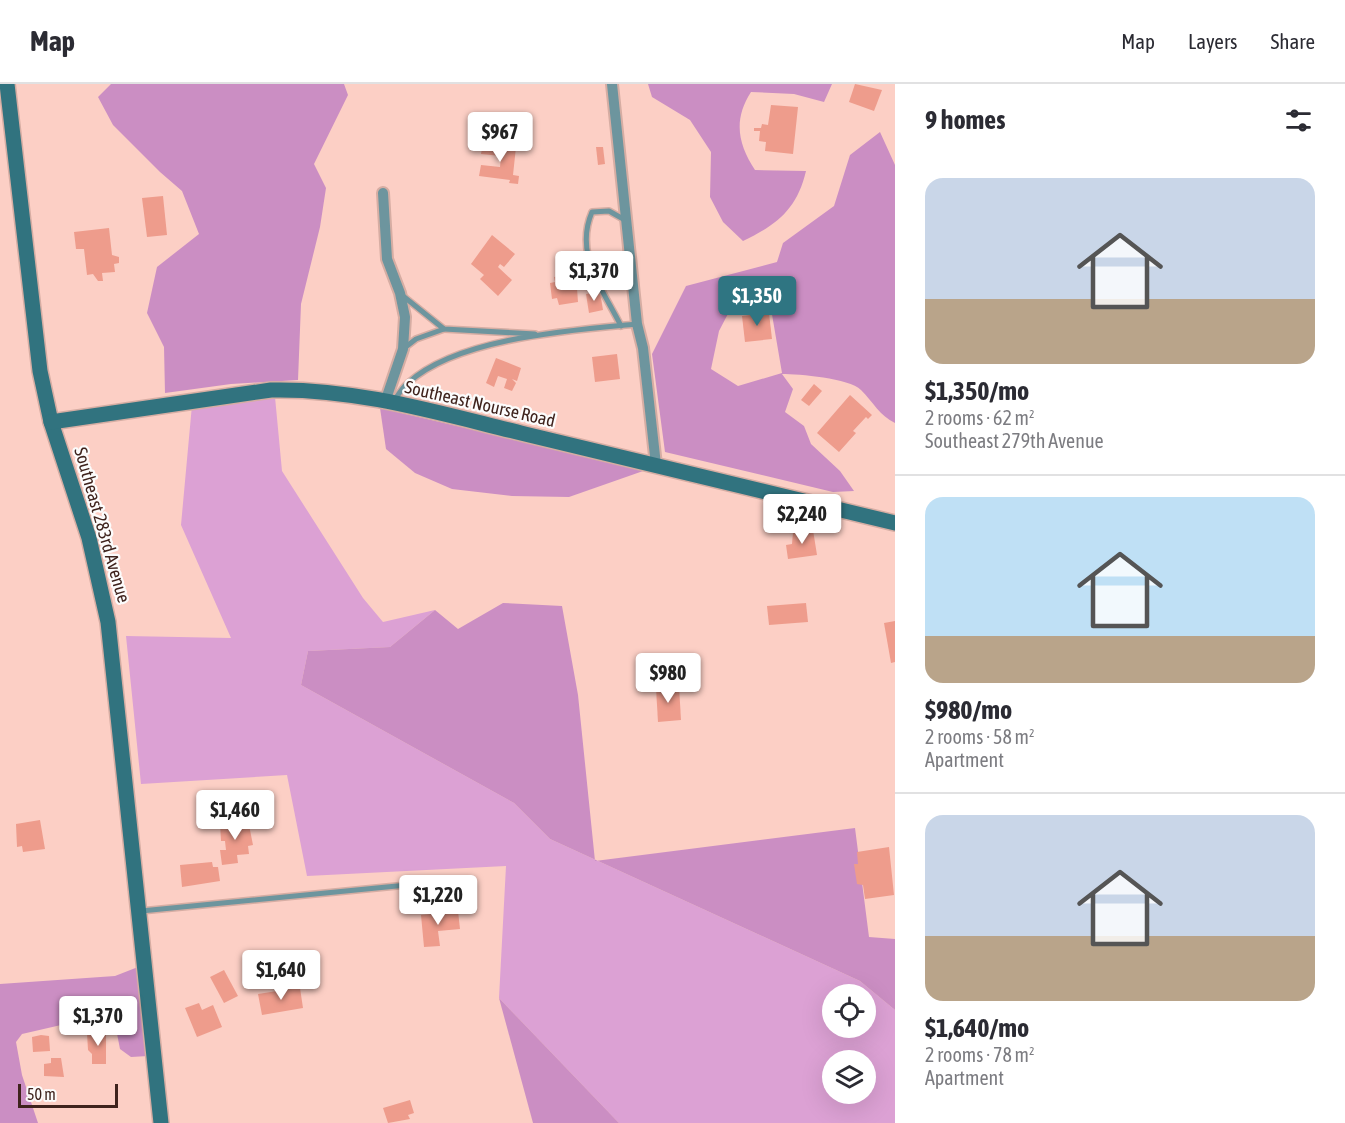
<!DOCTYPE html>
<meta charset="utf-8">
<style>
:root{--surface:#fff;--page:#f7f7f7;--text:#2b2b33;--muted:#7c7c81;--line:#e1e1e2;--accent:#2f7582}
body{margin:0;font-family:"Asap Condensed",sans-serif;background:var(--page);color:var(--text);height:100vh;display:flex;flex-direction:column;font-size:22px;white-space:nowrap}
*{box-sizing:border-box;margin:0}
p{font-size:20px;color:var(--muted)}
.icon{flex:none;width:33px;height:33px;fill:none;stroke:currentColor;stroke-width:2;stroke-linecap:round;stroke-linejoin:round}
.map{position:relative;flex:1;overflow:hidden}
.drawer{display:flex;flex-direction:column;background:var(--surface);width:450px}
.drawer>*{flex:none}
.controls{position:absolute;left:822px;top:900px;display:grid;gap:12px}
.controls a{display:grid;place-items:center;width:54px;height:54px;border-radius:50%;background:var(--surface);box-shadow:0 6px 24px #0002;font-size:30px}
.scale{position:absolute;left:18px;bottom:15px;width:100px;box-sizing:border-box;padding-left:6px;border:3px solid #3f231d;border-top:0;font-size:16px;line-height:21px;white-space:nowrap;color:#3f231d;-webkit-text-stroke:4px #fcfcfc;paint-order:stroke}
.price{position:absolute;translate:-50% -51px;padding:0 14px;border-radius:6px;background:#fff;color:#222;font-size:20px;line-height:39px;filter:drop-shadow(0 2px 3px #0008)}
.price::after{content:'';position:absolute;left:50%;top:36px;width:18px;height:14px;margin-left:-9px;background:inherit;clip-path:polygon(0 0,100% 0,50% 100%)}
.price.active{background:var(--accent);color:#fff}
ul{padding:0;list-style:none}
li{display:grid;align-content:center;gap:12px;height:318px;padding:0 30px}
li+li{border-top:2px solid var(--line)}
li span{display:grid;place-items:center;height:186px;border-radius:18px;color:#555}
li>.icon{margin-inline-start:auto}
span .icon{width:108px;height:108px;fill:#fffc;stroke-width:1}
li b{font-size:26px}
h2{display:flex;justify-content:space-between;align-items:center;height:72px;padding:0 30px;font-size:26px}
header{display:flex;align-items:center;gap:36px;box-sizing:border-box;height:84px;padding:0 30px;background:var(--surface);border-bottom:2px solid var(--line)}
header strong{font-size:28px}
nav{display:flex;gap:33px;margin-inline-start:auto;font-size:21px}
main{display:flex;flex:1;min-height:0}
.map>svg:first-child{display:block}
.green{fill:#dca1d4;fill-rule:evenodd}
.forest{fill:#cb8ec3;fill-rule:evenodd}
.building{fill:#ee9c8c}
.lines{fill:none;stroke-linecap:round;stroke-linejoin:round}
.lane-casing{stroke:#d6ada3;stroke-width:8}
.street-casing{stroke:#d6ada3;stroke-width:14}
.secondary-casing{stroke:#d6ada3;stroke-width:18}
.lane{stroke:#6d959e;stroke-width:5}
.street{stroke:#6d959e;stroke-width:10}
.secondary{stroke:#31737f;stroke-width:15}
.labels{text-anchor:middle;stroke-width:4.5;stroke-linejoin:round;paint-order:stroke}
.street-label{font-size:18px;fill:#3f231d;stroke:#fcfcfc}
</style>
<header>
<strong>Map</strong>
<nav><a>Map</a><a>Layers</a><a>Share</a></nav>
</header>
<main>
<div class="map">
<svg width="895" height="1039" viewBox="0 0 895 1039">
<rect width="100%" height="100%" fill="#fccfc5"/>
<path class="green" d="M 275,313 L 282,387 L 363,514 L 383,538 L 435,526 L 390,563 L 308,567 L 301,601 L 514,719 L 550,755 L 860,897 L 895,926 L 895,1039 L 619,1039 L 499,914 L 506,782 L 307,792 L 287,691 L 141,700 L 126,552 L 231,554 L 181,441 L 192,321 ZM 832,910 L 866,910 L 866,944 L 832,944 ZM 832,976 L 866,976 L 866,1010 L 832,1010 Z"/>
<g class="forest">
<path d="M 111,0 L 344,0 L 348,11 L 314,80 L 326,104 L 320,143 L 301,220 L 298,296 L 231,300 L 165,309 L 164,263 L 147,229 L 157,183 L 199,150 L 182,107 L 160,88 L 113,41 L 98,13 Z"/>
<path d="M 648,0 L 832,0 L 824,18 L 794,10 L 751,8 C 733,36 738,60 755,86 L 806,87 C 797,125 777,141 743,157 L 723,138 L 710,113 L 711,68 L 690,36 L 652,13 Z"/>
<path d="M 880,48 L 895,81 L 895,339 C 880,332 873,318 861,306 C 849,294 799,290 782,290 L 793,305 L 785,328 L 804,342 L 811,360 L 840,387 L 854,407 L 833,408 L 665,368 L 652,270 L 686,202 L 777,178 L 783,159 L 834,122 L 850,71 ZM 771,197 L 768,207 L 782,289 L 738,302 L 711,285 L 719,247 L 731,224 L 766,209 Z"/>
<path d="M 380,324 L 646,386 L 569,413 L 512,412 L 452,405 L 415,389 L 386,365 Z"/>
<path d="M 503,519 L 562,522 L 578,611 L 595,777 L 855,744 L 869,853 L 895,855 L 895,926 L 860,897 L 550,755 L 514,719 L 301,601 L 308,567 L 390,563 L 435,526 L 458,545 Z"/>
<path d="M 138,883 L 148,972 L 131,973 L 120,965 L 113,929 L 22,950 L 16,958 L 22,991 L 38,1039 L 0,1039 L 0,900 L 115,892 Z"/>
<path d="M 499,914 L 619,1039 L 533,1039 Z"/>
</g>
<g class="building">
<path d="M 855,0 L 882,6 L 874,27 L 849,18 Z"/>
<path d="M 771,21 L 798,23 L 793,70 L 765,67 L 766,58 L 759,57 L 760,47 L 754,47 L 754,44 L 761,44 L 762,40 L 768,41 Z"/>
<path d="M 483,59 L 516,63 L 513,91 L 519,92 L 518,100 L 509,99 L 510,96 L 479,92 L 481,81 L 500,83 L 501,72 L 481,70 Z"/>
<path d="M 596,63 L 603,63 L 605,80 L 598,81 Z"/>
<path d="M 163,112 L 167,151 L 147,153 L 142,114 Z"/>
<path d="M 109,144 L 112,171 L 119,173 L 119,179 L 114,180 L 115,188 L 102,189 L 103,197 L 98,197 L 93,190 L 87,191 L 84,165 L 76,165 L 74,148 Z"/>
<path d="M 492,151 L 515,170 L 504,183 L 500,180 L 498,183 L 512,196 L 498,212 L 480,195 L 484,191 L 471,180 Z"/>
<path d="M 576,190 L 578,218 L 559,221 L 557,214 L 552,215 L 550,199 L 555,198 L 554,193 Z"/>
<path d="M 600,208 L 603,226 L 589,229 L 586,210 Z"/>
<path d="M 769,229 L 772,255 L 745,258 L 742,232 Z"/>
<path d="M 617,270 L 620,295 L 595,298 L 592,273 Z"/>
<path d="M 496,274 L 521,284 L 517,297 L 512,295 L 516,299 L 512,307 L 504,304 L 507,295 L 498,292 L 494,303 L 486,299 Z"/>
<path d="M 814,300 L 822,307 L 809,322 L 801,316 Z"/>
<path d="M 850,311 L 872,331 L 868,335 L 866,333 L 853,347 L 856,349 L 839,368 L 817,349 Z"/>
<path d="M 813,446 L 817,471 L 788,475 L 786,461 L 792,460 L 793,448 Z"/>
<path d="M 806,519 L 808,538 L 769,541 L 767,522 Z"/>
<path d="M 895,537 L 895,578 L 891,579 L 884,539 Z"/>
<path d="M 679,602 L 681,636 L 658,638 L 656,604 Z"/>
<path d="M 40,736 L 45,765 L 23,768 L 22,762 L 17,763 L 16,740 Z"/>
<path d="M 248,736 L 253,761 L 248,762 L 249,770 L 237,771 L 238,779 L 222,781 L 220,766 L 226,766 L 225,757 L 221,757 L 220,739 Z"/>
<path d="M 889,763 L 894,811 L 865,815 L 863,801 L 857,800 L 854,780 L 858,780 L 857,768 Z"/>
<path d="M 212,778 L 213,783 L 218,783 L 220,797 L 182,803 L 180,781 Z"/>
<path d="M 458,827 L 460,845 L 438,847 L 440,862 L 424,863 L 421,831 Z"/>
<path d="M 224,886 L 238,912 L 224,919 L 210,893 Z"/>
<path d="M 294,900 L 295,905 L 300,904 L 303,924 L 262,931 L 258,910 L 290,905 L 289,901 Z"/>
<path d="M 199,919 L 202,926 L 213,921 L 222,943 L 197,953 L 185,924 Z"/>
<path d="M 87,949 L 106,949 L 106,980 L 92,980 L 92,970 L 88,966 Z"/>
<path d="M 41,951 L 49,952 L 50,967 L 33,968 L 32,953 Z"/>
<path d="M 51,974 L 61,974 L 64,993 L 44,992 L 44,980 L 51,979 Z"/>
<path d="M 410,1016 L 414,1029 L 408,1031 L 410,1035 L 388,1039 L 383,1024 Z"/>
</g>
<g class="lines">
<defs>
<g id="lane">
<path d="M 403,212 L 444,245 L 535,250"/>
<path d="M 621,242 C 602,204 574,170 592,128 L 609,127 L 625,136"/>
<path d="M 403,265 L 416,255 L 444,245"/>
<path d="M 394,317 C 398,311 402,304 408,299 C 457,254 572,246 637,240"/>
<path d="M 141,827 L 458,796"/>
</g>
<g id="street">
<path d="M 612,0 L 637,240 L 643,264 L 656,381"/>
<path d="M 383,109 L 387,175 L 400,209 L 405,233 L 403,265 L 385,318"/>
</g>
<g id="secondary">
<path d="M 7,0 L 40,287 L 51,338 L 89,454 L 108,538 L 161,1039"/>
<path d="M 51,338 L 271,306 C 357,304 442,330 525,350 C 648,380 771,410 895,439"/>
</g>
</defs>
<use href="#lane" class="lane-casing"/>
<use href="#street" class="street-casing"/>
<use href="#secondary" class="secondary-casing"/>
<use href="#lane" class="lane"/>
<use href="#street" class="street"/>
<use href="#secondary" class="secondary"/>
</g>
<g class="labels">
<g class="street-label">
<text transform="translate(480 320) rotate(13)" y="6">Southeast Nourse Road</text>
<text transform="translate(102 441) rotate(74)" y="6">Southeast 283rd Avenue</text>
</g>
</g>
</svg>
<div class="controls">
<a><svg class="icon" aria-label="locate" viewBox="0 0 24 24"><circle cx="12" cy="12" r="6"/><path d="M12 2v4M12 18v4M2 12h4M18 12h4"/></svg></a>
<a><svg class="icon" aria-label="layers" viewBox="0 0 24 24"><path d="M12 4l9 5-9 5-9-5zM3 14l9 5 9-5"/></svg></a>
</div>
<div class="scale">50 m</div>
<b class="price" style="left:500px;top:79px">$967</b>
<b class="price" style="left:594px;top:218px">$1,370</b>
<b class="price active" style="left:757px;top:243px">$1,350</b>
<b class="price" style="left:802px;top:461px">$2,240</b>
<b class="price" style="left:668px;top:620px">$980</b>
<b class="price" style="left:235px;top:757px">$1,460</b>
<b class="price" style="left:438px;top:842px">$1,220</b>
<b class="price" style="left:281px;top:917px">$1,640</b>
<b class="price" style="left:98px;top:963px">$1,370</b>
</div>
<section class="drawer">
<h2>9 homes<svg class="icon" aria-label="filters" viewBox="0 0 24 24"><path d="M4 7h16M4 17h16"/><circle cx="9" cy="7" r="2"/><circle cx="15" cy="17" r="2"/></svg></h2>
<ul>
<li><span style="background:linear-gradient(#c9d6e8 65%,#b9a48a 0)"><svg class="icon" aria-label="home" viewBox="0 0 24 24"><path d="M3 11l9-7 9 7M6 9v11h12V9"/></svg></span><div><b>$1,350/mo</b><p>2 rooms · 62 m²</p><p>Southeast 279th Avenue</p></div></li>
<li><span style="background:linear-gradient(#bfe0f5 75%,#b9a48a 0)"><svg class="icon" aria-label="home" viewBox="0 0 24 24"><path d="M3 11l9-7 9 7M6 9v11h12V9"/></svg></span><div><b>$980/mo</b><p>2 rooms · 58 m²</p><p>Apartment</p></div></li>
<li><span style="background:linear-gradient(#c9d6e8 65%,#b9a48a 0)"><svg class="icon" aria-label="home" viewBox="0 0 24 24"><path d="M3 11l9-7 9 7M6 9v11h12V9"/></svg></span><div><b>$1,640/mo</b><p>2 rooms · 78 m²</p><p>Apartment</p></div></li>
</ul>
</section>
</main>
